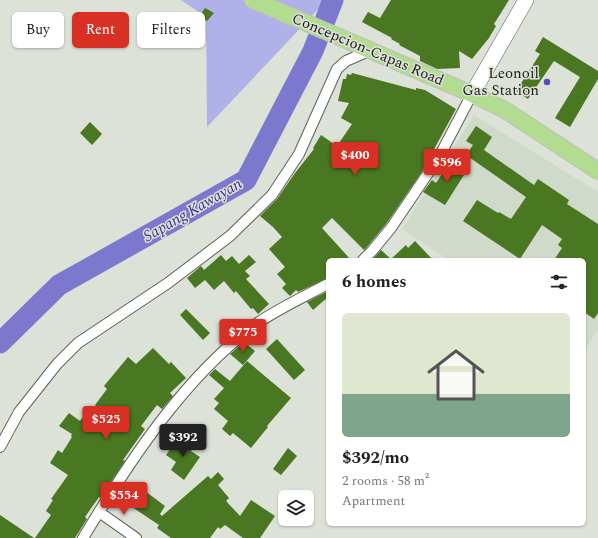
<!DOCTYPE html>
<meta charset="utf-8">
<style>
:root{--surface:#fff;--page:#f6f6f6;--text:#202124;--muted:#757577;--accent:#d93025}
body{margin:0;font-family:Spectral,serif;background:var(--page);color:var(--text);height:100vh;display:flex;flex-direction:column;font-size:15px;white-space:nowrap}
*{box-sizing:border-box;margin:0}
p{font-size:13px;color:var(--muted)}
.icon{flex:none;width:22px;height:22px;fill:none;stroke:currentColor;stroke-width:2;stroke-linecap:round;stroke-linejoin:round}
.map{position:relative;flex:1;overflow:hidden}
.drawer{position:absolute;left:326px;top:258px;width:260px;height:268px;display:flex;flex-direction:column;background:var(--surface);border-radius:6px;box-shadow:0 1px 3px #0004}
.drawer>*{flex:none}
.banner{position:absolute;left:12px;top:12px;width:254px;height:36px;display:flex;gap:8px}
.controls{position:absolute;left:278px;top:490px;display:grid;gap:8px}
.controls a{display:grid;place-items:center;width:36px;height:36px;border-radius:6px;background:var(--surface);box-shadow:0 1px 3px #0004;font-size:20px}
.price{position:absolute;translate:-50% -34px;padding:0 9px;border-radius:4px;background:var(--accent);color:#fff;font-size:13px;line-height:26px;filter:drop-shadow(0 1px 2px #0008)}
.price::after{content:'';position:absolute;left:50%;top:24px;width:12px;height:9px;margin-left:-6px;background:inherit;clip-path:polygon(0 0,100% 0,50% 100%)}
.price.active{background:#222;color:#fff}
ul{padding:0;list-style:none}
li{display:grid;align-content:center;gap:8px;height:212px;padding:0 16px}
li span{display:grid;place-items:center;height:124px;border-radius:6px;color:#555}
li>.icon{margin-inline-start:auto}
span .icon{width:72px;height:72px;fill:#fffc;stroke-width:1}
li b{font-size:17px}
h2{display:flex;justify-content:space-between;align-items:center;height:48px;padding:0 16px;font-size:17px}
.pill{padding:0 14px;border-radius:6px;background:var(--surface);box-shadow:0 1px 3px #0004;font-size:14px;line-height:36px}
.pill.active{background:var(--accent);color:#fff}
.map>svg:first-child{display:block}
.built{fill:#d0daca}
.green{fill:#b0b1e8}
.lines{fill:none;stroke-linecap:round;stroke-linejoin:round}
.river{stroke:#7c78cd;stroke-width:21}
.building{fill:#4a7721}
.minor-casing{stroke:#5c6158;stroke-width:12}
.secondary-casing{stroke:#5c6158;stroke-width:16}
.primary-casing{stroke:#bfc0bf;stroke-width:18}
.minor{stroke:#fff;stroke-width:10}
.secondary{stroke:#fff;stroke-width:15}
.primary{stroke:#b2dc8f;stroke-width:16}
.poi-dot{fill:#5b4bc3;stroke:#dde2d9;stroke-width:1.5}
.labels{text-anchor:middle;stroke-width:3;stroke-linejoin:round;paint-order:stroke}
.street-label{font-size:15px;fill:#1b1d1a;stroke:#dde2d9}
.poi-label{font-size:15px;fill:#1b1d1a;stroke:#dde2d9;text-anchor:end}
.water-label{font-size:16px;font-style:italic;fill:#3e2e91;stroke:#dde2d9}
</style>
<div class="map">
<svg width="598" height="538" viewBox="0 0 598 538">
<rect width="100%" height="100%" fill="#dde2d9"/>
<path class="built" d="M 474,115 L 598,192 L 598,330 L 585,349 L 584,260 L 449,260 L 402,229 Z"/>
<path class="green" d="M 181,0 L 327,0 L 207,127 L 206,17 Z"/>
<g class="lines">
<path class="river" d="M 0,343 L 59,285 L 246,180 L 313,51 L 333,0"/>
</g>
<g class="building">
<path d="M 391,0 L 509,0 L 494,24 L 496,26 L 489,38 L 472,59 L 459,51 L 460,68 L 437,69 L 420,61 L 420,56 L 399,45 L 400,44 L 391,39 L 392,38 L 362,22 L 368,12 L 380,18 Z"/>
<path d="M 205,8 L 214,13 L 207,21 L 199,17 Z"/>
<path d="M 543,37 L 598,71 L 598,79 L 570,127 L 555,118 L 580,77 L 554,61 L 528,99 L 516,91 L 540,54 L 535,51 Z"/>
<path d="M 352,73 L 416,90 L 416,88 L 425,90 L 456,109 L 421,173 L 386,224 L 367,247 L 364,250 L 332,218 L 322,228 L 351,260 L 328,260 L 328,278 L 298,292 L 296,290 L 290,296 L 282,288 L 286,284 L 277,274 L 285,267 L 269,249 L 282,237 L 273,227 L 260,216 L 277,199 L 295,173 L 314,149 L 313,148 L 321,135 L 337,146 L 352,124 L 341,118 L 349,103 L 338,101 L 343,79 L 346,79 L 347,74 L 351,75 Z"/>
<path d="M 90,122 L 102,134 L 92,145 L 80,133 Z"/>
<path d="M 476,126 L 492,137 L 484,150 L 534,185 L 538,179 L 569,200 L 567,204 L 598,224 L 598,313 L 594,319 L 584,312 L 584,260 L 554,260 L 562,248 L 558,245 L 562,239 L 542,225 L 520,259 L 463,221 L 477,200 L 498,213 L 499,212 L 511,219 L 526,197 L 466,155 L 473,145 L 466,141 Z"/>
<path d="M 457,159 L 469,167 L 445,205 L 423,192 L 432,180 L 436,183 L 446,168 L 450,170 Z"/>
<path d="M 415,241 L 433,260 L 374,260 L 373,259 L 381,250 L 391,259 L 406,245 L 408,248 Z"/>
<path d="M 221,255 L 226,261 L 232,256 L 239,264 L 249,255 L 256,262 L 245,271 L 250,276 L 246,279 L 269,304 L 258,314 L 253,308 L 251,309 L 236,291 L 234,293 L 224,281 L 214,290 L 205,280 L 195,288 L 187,278 L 201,266 L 204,270 Z"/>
<path d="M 328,291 L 328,297 L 313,310 L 307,302 Z"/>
<path d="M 186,309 L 210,333 L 203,340 L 180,315 Z"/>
<path d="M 277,339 L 305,370 L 294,380 L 266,349 Z"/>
<path d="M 244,342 L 255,351 L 243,365 L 230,354 Z"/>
<path d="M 153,348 L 169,364 L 171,362 L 186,378 L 170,393 L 173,396 L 162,409 L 157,405 L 141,426 L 145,429 L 123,460 L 125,461 L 100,498 L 99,497 L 85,517 L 87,519 L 75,538 L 35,538 L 51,515 L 46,511 L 53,500 L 51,499 L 68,475 L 50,463 L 58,450 L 62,453 L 72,437 L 71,436 L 72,434 L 59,426 L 69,413 L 80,421 L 82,418 L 86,421 L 96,406 L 95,405 L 107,389 L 104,386 L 128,357 L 136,364 Z"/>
<path d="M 247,361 L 291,398 L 267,426 L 268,427 L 251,448 L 233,433 L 230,436 L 222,429 L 228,421 L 214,409 L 219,403 L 214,399 L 224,388 L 209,375 L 215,369 L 230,381 Z"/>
<path d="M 179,437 L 193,447 L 191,451 L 200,457 L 184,480 L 171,470 L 176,462 L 166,455 Z"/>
<path d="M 288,448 L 297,456 L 281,475 L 273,469 Z"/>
<path d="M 218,472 L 224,479 L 218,485 L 229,498 L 226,501 L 240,516 L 251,500 L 275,516 L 260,538 L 243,538 L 225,525 L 220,529 L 218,527 L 210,538 L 171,538 L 157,528 L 159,525 L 129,505 L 141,488 L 165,506 L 160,514 L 162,516 L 208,476 L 211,479 Z"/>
<path d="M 0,515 L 34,538 L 0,538 Z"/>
</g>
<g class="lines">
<defs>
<g id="minor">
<path d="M 363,260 L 372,251 L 391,228 L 439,157 L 472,94"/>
<path d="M 0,447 L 19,412 L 57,364 L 78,343 L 168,283 L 230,236 L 272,195 L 299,154 L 337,69 L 346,61 L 371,50"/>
<path d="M 99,512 L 136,538"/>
<path d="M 83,538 C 129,462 186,374 259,322 C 280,308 305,296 328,284"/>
</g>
<path id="secondary" d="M 472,94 L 526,0"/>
<path id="primary" d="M 253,0 L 472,94 L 505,110 L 598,171"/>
</defs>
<use href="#minor" class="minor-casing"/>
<use href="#secondary" class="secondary-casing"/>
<use href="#primary" class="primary-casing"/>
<use href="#minor" class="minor"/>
<use href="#secondary" class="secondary"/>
<use href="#primary" class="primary"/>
</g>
<circle class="poi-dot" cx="547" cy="82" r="4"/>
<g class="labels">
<g class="street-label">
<text transform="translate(368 49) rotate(23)" y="5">Concepcion-Capas Road</text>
</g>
<g class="poi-label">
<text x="539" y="78">Leonoil<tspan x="539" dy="17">Gas Station</tspan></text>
</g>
<g class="water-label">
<text transform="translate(192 209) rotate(-30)" y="6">Sapang Kawayan</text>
</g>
</g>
</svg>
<div class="controls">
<a><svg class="icon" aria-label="layers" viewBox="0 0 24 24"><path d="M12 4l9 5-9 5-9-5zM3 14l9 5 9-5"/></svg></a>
</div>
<b class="price" style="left:355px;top:176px">$400</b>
<b class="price" style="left:447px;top:183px">$596</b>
<b class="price" style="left:243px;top:353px">$775</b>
<b class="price" style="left:106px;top:440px">$525</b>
<b class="price active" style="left:183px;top:458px">$392</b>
<b class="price" style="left:124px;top:516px">$554</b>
<div class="banner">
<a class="pill">Buy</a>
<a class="pill active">Rent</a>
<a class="pill">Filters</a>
</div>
<section class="drawer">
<h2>6 homes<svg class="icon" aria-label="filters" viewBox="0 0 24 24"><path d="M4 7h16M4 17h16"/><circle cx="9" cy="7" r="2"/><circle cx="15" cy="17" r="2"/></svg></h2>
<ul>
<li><span style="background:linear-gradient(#dfe7d0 65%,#7fa58c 0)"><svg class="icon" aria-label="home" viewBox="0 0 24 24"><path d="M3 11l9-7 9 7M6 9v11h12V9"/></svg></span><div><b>$392/mo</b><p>2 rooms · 58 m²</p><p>Apartment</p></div></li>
</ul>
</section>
</div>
